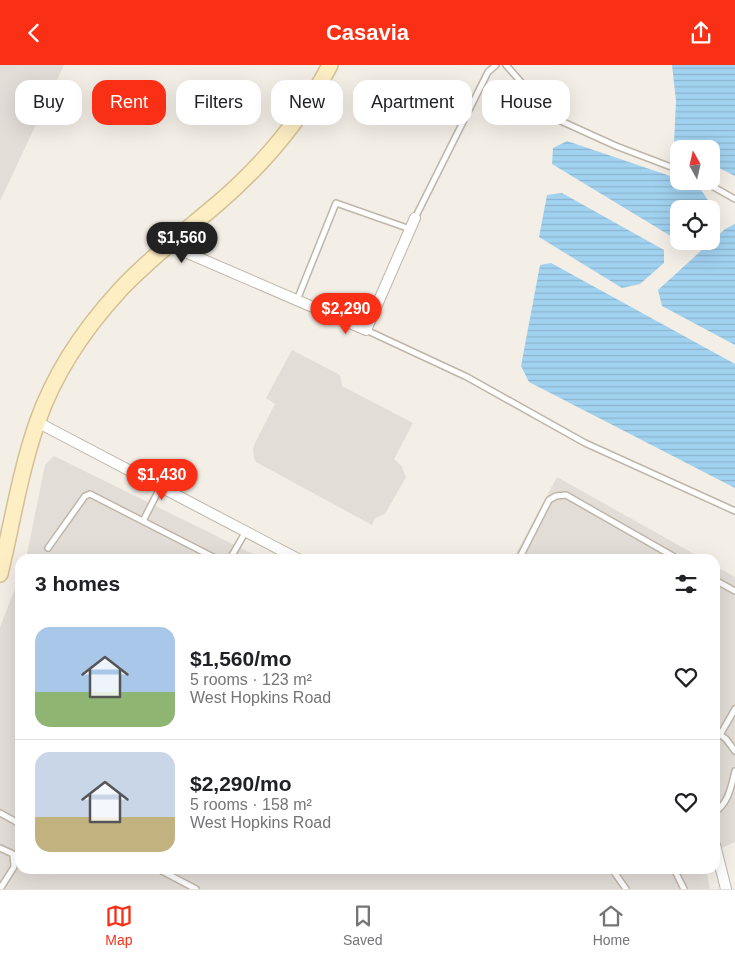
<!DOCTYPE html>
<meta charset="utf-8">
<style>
:root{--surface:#fff;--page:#f2f2f2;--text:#202124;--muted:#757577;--line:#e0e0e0;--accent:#f93016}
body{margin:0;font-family:Helvetica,sans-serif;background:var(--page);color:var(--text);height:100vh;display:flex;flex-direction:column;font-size:19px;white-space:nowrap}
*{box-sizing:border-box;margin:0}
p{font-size:16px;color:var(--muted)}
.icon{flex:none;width:28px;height:28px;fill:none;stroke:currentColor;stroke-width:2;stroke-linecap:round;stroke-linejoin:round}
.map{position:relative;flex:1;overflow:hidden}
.panel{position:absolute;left:15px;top:489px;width:705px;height:320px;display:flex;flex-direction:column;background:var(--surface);border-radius:15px;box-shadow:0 5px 20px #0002}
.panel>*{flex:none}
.banner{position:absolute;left:15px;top:15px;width:705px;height:45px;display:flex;gap:10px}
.needle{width:32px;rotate:352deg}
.controls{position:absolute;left:670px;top:75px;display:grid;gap:10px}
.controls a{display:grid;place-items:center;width:50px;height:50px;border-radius:10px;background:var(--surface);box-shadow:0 5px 20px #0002;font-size:25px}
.price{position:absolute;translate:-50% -42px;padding:0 11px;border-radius:18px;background:var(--accent);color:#fff;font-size:16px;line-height:32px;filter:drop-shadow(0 1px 2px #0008)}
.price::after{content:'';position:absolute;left:50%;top:30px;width:15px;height:11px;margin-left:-8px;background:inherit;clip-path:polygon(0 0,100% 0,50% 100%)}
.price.on{background:#222;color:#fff}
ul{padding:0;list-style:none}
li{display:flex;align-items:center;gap:15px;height:125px;padding:0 20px}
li+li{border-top:1px solid var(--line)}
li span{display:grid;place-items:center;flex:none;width:140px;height:100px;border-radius:15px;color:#555}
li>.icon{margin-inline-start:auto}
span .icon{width:60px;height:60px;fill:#fffc;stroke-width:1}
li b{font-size:21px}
h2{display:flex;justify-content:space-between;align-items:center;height:60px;padding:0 20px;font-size:21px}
.pill{padding:0 18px;border-radius:15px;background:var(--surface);box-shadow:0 5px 20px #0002;font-size:18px;line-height:45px}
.pill.on{background:var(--accent);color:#fff}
header{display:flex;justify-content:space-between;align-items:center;height:65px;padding:0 20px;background:var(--accent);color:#fff;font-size:22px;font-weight:600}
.menu{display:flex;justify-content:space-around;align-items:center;height:70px;border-top:1px solid var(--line);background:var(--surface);font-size:14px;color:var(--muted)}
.menu a{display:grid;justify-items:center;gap:2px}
.menu .on{color:var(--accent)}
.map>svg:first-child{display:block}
.industrial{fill:#e2ddd7}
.water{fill:url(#water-rules)}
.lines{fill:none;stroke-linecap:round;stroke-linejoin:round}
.service-casing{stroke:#beb6a8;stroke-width:8}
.minor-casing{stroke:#beb6a8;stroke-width:12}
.secondary-casing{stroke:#d3c195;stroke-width:18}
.service{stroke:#fff;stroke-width:5}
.minor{stroke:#fff;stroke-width:10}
.secondary{stroke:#feeec4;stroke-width:15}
</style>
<header><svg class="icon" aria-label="back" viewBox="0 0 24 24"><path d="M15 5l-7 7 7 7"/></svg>Casavia<svg class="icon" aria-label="share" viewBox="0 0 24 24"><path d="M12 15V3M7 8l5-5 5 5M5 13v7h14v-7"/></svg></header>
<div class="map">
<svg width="735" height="824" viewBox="0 0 735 824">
<defs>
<pattern id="water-rules" width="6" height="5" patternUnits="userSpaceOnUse" patternTransform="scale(1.25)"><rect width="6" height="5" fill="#a1d2f0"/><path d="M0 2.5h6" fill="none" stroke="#8cb5ce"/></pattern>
</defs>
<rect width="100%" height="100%" fill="#f3eee6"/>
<g class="industrial">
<path d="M 0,0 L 64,0 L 0,136 Z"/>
<path d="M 292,285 L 340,310 L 342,321 L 413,358 L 394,394 L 402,402 L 406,412 L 385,449 L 375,453 L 372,460 L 256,397 L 254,393 L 253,385 L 255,378 L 275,339 L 266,333 Z"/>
<path d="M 54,391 L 263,494 L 26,494 L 45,400 Z"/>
<path d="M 557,412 L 703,494 L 513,494 Z"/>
<path d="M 715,501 L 735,512 L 735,777 L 715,786 Z"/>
<path d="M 20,511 L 20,804 L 706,804 L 710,824 L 0,824 L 0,562 Z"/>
</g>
<g class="water">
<path d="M 672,0 L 735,0 L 735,111 L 711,99 L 711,84 L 684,84 L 674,78 L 676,36 Z"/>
<path d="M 567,76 L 679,114 L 679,116 C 699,116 702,127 712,141 L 711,144 L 679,144 L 679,176 L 552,99 L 553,83 Z"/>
<path d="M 562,128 L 664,185 L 664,198 L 640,219 L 622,223 L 539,172 L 547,130 Z"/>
<path d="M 735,159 L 735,280 L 662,241 L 658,225 L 725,164 Z"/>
<path d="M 551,198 L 735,299 L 735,423 L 529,317 L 521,301 L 540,200 Z"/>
</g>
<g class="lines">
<defs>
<g id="service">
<path d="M 506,0 L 552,52 L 616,81 L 679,105"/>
<path d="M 703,116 L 735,134"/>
<path d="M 415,153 L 488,7 L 496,0"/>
<path d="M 297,235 L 336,138 L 410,164"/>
<path d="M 366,265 L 467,312 L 585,378 L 735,446"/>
<path d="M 143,456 L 161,421"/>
<path d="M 48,483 L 85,431 L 90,429 L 217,494"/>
<path d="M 230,494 L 246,466"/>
<path d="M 519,494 L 549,435 L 556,431 L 566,430 L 678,494"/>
<path d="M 715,515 L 735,526"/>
<path d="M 715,666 L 726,674 L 735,686"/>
<path d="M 720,670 L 735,644"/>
<path d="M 715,747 C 729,737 731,722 735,706"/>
<path d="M 0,748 L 20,759"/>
<path d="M 0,783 L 13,789 L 14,802 L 0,824"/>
<path d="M 158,804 L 196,824"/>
<path d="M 612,804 L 626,824"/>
<path d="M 674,804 L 684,824"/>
</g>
<g id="minor">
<path d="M 169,180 L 366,265 L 415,153"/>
<path d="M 37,357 L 298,494"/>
<path d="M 715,780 L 726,824"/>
</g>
<path id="secondary" d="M 0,509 C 12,459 20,407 37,358 C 54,309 85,263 120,225 C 149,194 184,167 216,140 C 263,100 302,54 330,0"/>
</defs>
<use href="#service" class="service-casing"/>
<use href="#minor" class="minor-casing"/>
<use href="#secondary" class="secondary-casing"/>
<use href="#service" class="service"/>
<use href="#minor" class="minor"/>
<use href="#secondary" class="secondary"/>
</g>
</svg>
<div class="controls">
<a><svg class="needle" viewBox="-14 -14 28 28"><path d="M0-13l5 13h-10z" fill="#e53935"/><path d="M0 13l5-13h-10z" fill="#757577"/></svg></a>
<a><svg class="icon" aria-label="locate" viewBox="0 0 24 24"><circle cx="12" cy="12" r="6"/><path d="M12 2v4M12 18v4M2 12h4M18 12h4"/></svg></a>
</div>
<b class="price on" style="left:182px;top:199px">$1,560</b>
<b class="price" style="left:346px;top:270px">$2,290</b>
<b class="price" style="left:162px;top:436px">$1,430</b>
<div class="banner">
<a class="pill">Buy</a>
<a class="pill on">Rent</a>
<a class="pill">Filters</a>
<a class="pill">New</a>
<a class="pill">Apartment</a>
<a class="pill">House</a>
</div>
<section class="panel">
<h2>3 homes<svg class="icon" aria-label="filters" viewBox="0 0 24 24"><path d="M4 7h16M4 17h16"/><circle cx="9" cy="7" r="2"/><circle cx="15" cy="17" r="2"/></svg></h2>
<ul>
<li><span style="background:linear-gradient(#a9c7e8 65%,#8fb573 0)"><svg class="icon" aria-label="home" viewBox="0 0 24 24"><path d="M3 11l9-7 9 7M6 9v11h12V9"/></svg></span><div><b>$1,560/mo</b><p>5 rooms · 123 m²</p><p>West Hopkins Road</p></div><svg class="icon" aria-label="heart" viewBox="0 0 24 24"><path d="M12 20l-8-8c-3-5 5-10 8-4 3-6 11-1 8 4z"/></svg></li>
<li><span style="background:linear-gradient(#c9d6e8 65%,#c2b280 0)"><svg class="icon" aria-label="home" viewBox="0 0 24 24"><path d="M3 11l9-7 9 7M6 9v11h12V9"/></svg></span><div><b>$2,290/mo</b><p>5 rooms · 158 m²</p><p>West Hopkins Road</p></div><svg class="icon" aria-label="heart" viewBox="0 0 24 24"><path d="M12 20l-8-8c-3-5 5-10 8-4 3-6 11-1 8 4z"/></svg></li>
</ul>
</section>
</div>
<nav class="menu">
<a class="on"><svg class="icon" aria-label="map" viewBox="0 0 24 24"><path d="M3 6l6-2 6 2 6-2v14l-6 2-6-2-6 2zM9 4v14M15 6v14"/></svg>Map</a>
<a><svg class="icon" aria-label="saved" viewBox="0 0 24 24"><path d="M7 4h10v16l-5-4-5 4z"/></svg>Saved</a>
<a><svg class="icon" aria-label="home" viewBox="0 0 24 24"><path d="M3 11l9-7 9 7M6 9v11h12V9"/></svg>Home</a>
</nav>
